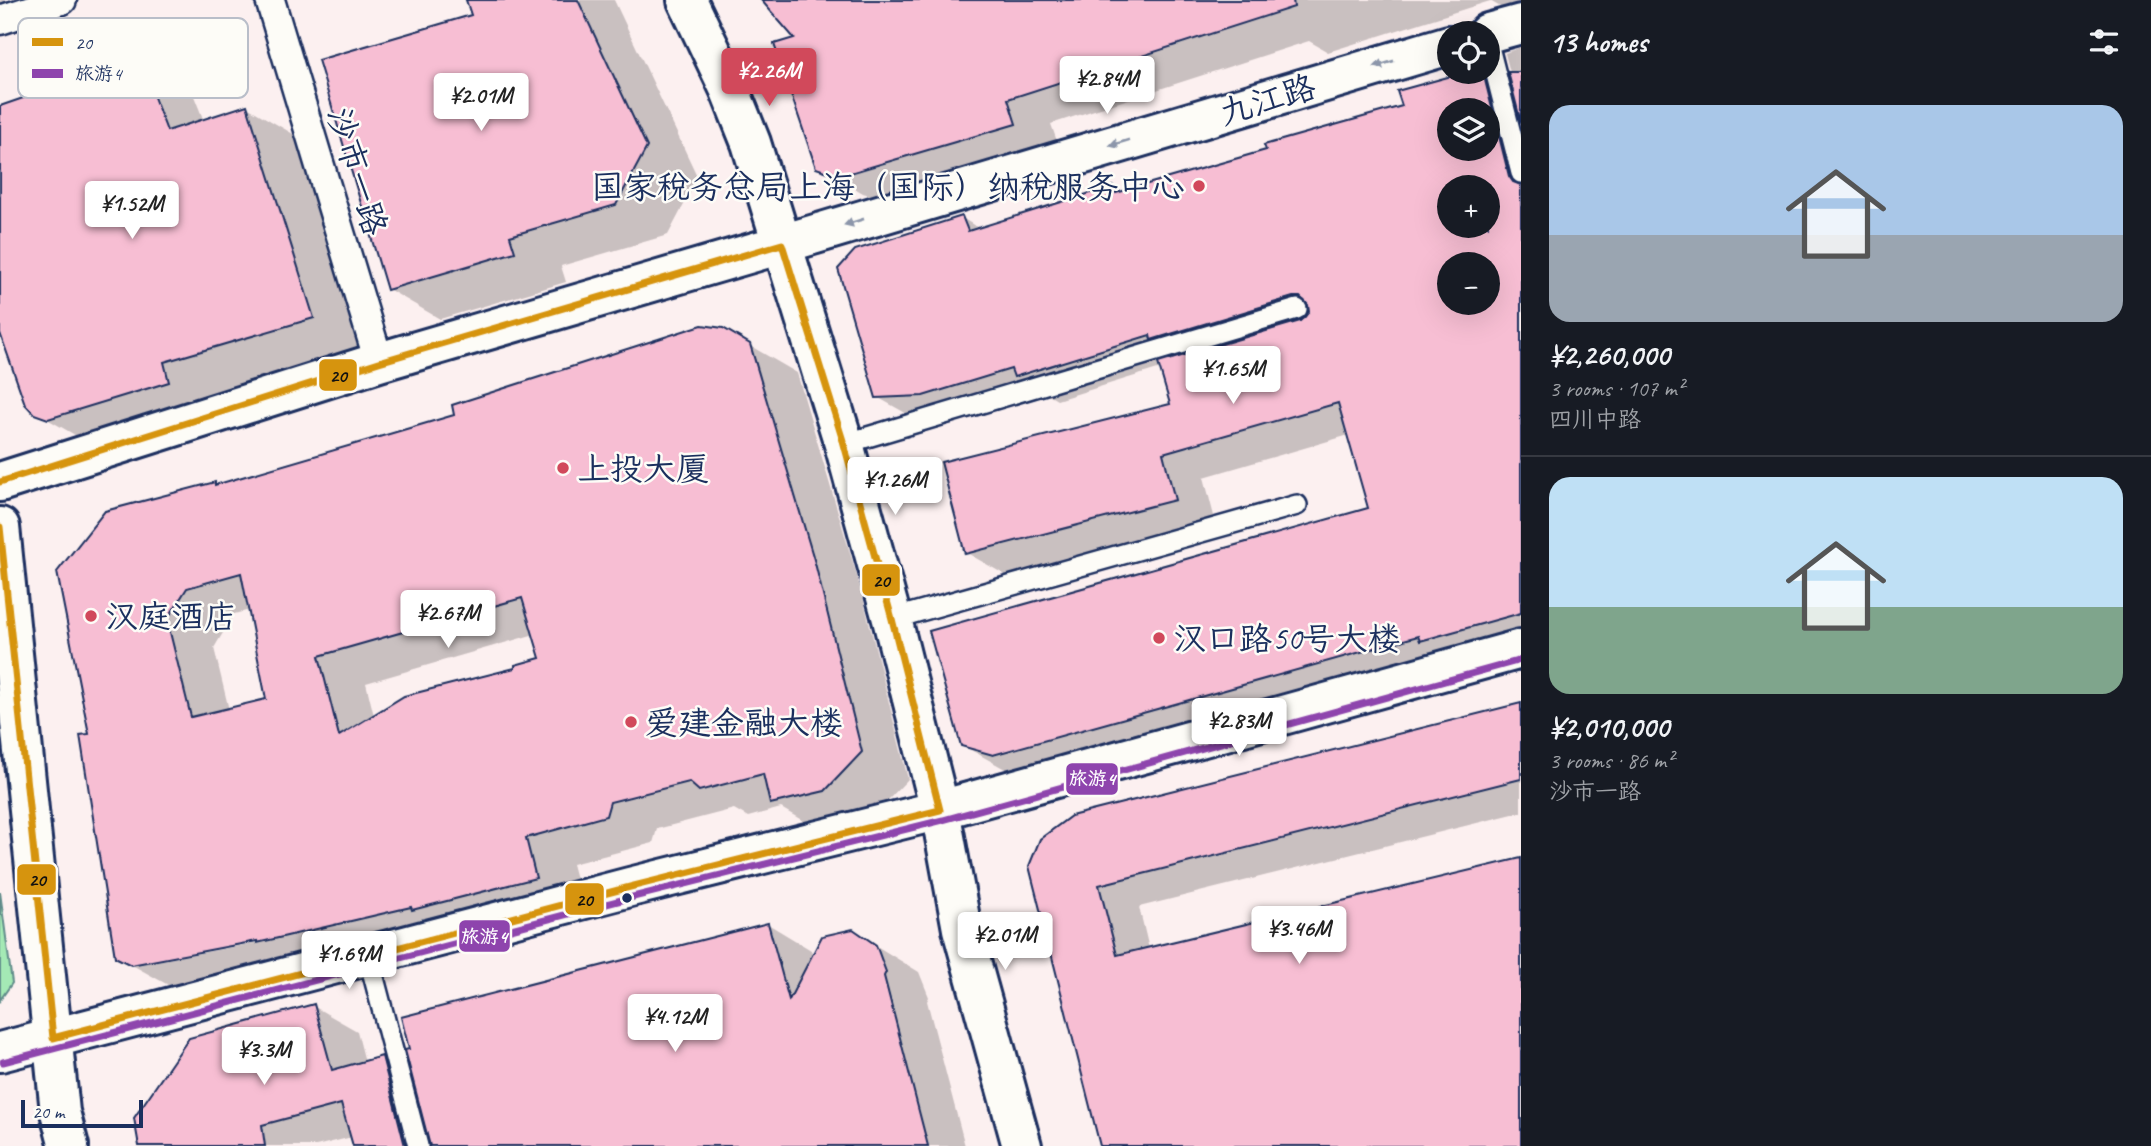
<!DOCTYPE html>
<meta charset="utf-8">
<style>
:root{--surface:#171b24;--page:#20242c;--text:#f1f3f6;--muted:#9ea1a6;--line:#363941;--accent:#d1495b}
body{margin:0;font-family:Caveat,"LXGW WenKai TC",sans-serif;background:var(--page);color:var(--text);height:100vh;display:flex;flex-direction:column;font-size:26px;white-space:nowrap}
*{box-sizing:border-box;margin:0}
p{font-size:23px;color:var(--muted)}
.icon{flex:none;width:38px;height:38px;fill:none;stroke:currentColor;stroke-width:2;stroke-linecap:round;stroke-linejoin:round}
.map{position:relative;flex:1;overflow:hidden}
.details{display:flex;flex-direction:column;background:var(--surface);width:630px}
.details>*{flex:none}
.buttons{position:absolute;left:1437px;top:21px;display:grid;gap:14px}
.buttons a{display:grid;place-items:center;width:63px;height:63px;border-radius:50%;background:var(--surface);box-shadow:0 7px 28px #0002;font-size:35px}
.scale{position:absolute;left:21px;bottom:18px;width:122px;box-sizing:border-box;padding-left:7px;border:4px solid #1b2f5e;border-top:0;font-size:19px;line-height:24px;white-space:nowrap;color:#1b2f5e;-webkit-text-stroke:5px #fdfcf7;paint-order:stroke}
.price{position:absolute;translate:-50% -60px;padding:0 16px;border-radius:7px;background:#fff;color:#222;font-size:23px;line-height:46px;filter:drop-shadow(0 2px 4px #0008)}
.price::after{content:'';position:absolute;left:50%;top:42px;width:21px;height:16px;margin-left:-10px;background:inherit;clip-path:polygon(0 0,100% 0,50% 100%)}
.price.on{background:var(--accent);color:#fff}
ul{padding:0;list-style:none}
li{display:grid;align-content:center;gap:14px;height:371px;padding:0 28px}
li+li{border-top:2px solid var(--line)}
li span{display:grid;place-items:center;height:217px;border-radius:21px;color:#555}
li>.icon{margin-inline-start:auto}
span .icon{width:126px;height:126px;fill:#fffc;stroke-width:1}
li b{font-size:30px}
h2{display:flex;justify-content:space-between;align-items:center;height:84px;padding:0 28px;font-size:30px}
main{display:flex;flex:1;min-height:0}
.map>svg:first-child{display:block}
.green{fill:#a4e9b5;stroke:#608c8a;stroke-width:2}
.shadow{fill:#0003;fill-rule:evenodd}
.building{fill:#f7bed3;stroke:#1b2f5e;stroke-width:2;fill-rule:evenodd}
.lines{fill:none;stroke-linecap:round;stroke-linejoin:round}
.service-casing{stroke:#1b2f5e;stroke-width:24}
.pedestrian-casing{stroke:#1b2f5e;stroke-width:33}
.minor-casing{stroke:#1b2f5e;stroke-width:44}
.tertiary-casing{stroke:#1b2f5e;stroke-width:44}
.service{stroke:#fdfcf7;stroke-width:19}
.pedestrian{stroke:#fdfcf7;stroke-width:28}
.minor{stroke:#fdfcf7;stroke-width:38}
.tertiary{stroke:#fdfcf7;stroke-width:38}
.bus-1-casing{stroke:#fdfcf7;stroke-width:12}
.bus-2-casing{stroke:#fdfcf7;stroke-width:12}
.bus-1{stroke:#d6940e;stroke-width:7}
.bus-2{stroke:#8e44ad;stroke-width:7}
.oneway{fill:#8c96aa}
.poi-dot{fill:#d1495b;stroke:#fdfcf7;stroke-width:2.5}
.bus-dot{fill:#1b2f5e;stroke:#fdfcf7;stroke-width:2.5}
.labels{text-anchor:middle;stroke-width:5;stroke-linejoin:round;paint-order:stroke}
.street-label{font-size:33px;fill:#1b2f5e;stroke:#fdfcf7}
.poi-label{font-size:33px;fill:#1b2f5e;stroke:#fdfcf7;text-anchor:start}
.key{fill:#fdfcf7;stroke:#b9bec9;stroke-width:2}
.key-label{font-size:19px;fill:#1b2f5e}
.line-badge{stroke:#fdfcf7;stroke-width:2.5}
.badge-label{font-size:19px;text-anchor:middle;font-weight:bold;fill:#fff}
.pale-badge-label{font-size:19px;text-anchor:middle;font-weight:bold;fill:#111}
</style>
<main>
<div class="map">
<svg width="1521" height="1146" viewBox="0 0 1521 1146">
<rect width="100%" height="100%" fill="#fcf0f0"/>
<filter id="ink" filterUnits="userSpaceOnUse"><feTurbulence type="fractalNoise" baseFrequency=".0143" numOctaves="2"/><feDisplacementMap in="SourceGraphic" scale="14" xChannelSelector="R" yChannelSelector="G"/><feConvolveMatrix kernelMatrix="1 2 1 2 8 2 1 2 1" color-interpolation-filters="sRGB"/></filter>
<g filter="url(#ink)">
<path class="green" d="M 0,892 L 12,983 L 0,1000 Z"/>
<g class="shadow">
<path d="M 0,0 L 39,0 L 0,13 Z"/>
<path d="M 468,0 L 614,0 L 698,178 L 668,235 L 561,266 L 566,282 L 440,319 L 388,289 L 473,16 Z"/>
<path d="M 764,0 L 1521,0 L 1521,19 L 1490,1 L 1328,52 L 1309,41 L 1051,124 L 1060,150 L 886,200 L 863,193 L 818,167 L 797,39 Z"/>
<path d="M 1521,47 L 1521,646 L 1036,778 L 1005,769 L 962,745 L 1371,510 L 1349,435 L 1204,477 L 1216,524 L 1009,577 L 967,553 L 1172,405 L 1161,368 L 1057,400 L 1047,394 L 966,419 L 920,421 L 877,397 L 962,218 L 980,229 L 1113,188 L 1122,193 L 1268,151 L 1404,107 L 1400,92 L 1472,72 L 1486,72 L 1514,88 L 1505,53 ZM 1449,110 L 1488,110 L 1488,149 L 1449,149 ZM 1449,187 L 1488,187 L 1488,226 L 1449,226 ZM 1449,264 L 1488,264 L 1488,303 L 1449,303 Z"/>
<path d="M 139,60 L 192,91 L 204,121 L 247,107 L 300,138 L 366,348 L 216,392 L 221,412 L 89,443 L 35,412 L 0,327 L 0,108 Z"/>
<path d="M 723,330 L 797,373 L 861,590 L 908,779 L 872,817 L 819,830 L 781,808 L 748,817 L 734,809 L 657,829 L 653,843 L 572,864 L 583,905 L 179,991 L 116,956 L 91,736 L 214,484 L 219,486 L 456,416 ZM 250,610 L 268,701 L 229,710 L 214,648 L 234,614 ZM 535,634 L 542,659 L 374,716 L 366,683 ZM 265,937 L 266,941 L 157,961 L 157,958 Z"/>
<path d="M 1521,705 L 1521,812 L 1139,907 L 1149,949 L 1521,860 L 1521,1146 L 1101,1146 L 1030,866 Z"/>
<path d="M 768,924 L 811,950 L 813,957 L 852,931 L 919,972 L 929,997 L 927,1001 L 965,1146 L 354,1146 L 352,1137 L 316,1146 L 141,1146 L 313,1006 L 357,1031 L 365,1062 L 382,1058 L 414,1077 Z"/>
</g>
<g class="building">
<path d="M 466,0 L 578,0 L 647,147 L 616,205 L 510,236 L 515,252 L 387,290 L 318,60 L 471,15 Z"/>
<path d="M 761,0 L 1293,0 L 1294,7 L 1008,99 L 1016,124 L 840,176 L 816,168 L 774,44 L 794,38 Z"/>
<path d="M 139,58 L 167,131 L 247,105 L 314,318 L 164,362 L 169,382 L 48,419 L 34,414 L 25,404 L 0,333 L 0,106 Z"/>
<path d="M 1466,72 L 1483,72 L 1509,176 L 1513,182 L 1521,185 L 1521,613 L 1420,641 L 1418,636 L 993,755 L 961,746 L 929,631 L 1368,508 L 1338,403 L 1163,453 L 1175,500 L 965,554 L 941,462 L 1170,404 L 1158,363 L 1300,321 L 1309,312 L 1308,305 L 1300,297 L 1293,297 L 1151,340 L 1150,335 L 1014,377 L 1011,369 L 923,396 L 876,398 L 838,269 L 855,250 L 962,216 L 968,231 L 1113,186 L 1116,193 L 1266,150 L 1264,145 L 1402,106 L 1397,91 ZM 1449,110 L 1488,110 L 1488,149 L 1449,149 ZM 1449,187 L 1488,187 L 1488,226 L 1449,226 ZM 1449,264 L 1488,264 L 1488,303 L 1449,303 Z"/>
<path d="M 1508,72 L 1521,72 L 1521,123 Z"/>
<path d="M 702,325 L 723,328 L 750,344 L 815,563 L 862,752 L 825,791 L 770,804 L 763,774 L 699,791 L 689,782 L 610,802 L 606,816 L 526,838 L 536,878 L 412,910 L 411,907 L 257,943 L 257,941 L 131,965 L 115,957 L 80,735 L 89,734 L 57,572 L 105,511 L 215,482 L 215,485 L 454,415 L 452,405 ZM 241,573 L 266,699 L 191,717 L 167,620 L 187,588 ZM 522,598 L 540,658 L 515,665 L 515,668 L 404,696 L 339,736 L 319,656 Z"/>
<path d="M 1521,703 L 1521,779 L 1099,885 L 1117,955 L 1521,858 L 1521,1146 L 1100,1146 L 1029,866 L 1040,839 L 1071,816 Z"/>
<path d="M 768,923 L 789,1000 L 822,936 L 853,929 L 876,945 L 886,972 L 884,976 L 928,1146 L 430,1146 L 405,1050 L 409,1049 L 401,1017 Z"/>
<path d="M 314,1004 L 332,1070 L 382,1056 L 405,1146 L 353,1146 L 341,1104 L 262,1125 L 265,1146 L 139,1146 L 134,1118 L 189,1038 Z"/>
</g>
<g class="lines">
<defs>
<g id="service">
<path d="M 1488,43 L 1521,173"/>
<path d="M 844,444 L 1297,309"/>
<path d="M 892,619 L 1297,505"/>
<path d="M 368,955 L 418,1146"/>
</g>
<g id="pedestrian">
<path d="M 270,0 L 379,362"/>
<path d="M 0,20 L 62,0"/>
</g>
<g id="minor">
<path d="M 1488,33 L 1521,24"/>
<path d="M 0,527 L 60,1112 L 69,1146"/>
<path d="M 0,1052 L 630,887 L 940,810 L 1521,649"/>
<path d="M 1022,1146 L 962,929 L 940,810 L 892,619 L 844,444 L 782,244 L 1449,45"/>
</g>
<path id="tertiary" d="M 0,482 L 379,362 L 782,244 L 751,143 L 729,88 L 687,0"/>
</defs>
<use href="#service" class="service-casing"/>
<use href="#pedestrian" class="pedestrian-casing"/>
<use href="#minor" class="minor-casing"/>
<use href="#tertiary" class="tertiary-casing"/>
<use href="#service" class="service"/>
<use href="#pedestrian" class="pedestrian"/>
<use href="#minor" class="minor"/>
<use href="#tertiary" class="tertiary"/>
<defs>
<path id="bus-1" d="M 0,482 L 379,362 L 782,244 L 844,444 L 892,619 L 940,810 L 630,887 L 53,1038 L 0,527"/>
<path id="bus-2" d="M 3,1062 L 633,897 L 943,820 L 1521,660"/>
</defs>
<use href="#bus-1" class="bus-1-casing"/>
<use href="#bus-2" class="bus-2-casing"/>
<use href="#bus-1" class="bus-1"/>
<use href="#bus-2" class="bus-2"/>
</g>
<defs><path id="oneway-solid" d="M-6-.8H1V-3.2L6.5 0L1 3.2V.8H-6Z" transform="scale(1.75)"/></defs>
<g class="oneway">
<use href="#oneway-solid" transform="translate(1384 64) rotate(163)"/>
<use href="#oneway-solid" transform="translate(1119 143) rotate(163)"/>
<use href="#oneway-solid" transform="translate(854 222) rotate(163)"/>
</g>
</g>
<g class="poi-dot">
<circle cx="1199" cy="186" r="7"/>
<circle cx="563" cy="468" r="7"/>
<circle cx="91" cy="616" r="7"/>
<circle cx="1159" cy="638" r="7"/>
<circle cx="631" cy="722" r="7"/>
</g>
<circle class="bus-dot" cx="627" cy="898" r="6"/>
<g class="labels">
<g class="street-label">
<text transform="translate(1267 99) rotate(-17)" y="12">九江路</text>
<text transform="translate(358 171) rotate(73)" y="12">沙市一路</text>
</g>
<g class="poi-label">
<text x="1185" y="198" text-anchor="end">国家税务总局上海（国际）纳税服务中心</text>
<text x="577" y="480">上投大厦</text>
<text x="105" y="628">汉庭酒店</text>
<text x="1173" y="650">汉口路50号大楼</text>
<text x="645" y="734">爱建金融大楼</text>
</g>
</g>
<rect x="18" y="18" width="230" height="80" rx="10" class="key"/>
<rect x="32" y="38" width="31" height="8" fill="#d6940e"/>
<rect x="32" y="69" width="31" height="9" fill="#8e44ad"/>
<g class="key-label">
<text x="75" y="49">20</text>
<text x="75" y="80">旅游4</text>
</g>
<g class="line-badge">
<rect x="318" y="358" width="40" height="34" rx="7" fill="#d6940e"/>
<rect x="861" y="563" width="40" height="34" rx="7" fill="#d6940e"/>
<rect x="1065" y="762" width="54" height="34" rx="7" fill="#8e44ad"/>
<rect x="16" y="863" width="41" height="33" rx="7" fill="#d6940e"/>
<rect x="564" y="882" width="41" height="34" rx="7" fill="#d6940e"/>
<rect x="458" y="919" width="53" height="34" rx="7" fill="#8e44ad"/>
</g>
<g class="badge-label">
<text x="1092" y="785">旅游4</text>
<text x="484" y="943">旅游4</text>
</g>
<g class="pale-badge-label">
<text x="338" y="382">20</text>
<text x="881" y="587">20</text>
<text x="37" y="886">20</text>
<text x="584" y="906">20</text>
</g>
</svg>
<div class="buttons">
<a><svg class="icon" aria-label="locate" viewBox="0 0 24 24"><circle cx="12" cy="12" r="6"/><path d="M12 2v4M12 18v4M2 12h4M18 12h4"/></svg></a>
<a><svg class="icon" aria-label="layers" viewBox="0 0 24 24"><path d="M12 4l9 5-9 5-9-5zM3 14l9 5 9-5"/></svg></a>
<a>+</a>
<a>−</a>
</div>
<div class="scale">20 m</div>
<b class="price on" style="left:769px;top:108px">¥2.26M</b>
<b class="price" style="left:1107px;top:116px">¥2.84M</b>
<b class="price" style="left:481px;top:133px">¥2.01M</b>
<b class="price" style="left:132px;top:241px">¥1.52M</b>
<b class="price" style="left:1233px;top:406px">¥1.65M</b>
<b class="price" style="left:895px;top:517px">¥1.26M</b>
<b class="price" style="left:448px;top:650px">¥2.67M</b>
<b class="price" style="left:1239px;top:758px">¥2.83M</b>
<b class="price" style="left:1299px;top:966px">¥3.46M</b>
<b class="price" style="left:1005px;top:972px">¥2.01M</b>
<b class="price" style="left:349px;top:991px">¥1.69M</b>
<b class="price" style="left:675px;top:1054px">¥4.12M</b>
<b class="price" style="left:264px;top:1087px">¥3.3M</b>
</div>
<section class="details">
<h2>13 homes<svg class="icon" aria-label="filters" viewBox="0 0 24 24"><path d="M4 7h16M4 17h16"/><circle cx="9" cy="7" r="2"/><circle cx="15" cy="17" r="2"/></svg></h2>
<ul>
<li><span style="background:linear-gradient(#a9c7e8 60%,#9aa5b1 0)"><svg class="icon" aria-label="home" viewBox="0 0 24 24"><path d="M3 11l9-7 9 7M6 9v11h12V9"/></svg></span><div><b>¥2,260,000</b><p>3 rooms · 107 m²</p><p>四川中路</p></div></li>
<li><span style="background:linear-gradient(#bfe0f5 60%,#7fa58c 0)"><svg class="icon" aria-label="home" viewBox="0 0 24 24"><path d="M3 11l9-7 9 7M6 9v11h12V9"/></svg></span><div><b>¥2,010,000</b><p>3 rooms · 86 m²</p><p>沙市一路</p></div></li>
</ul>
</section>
</main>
